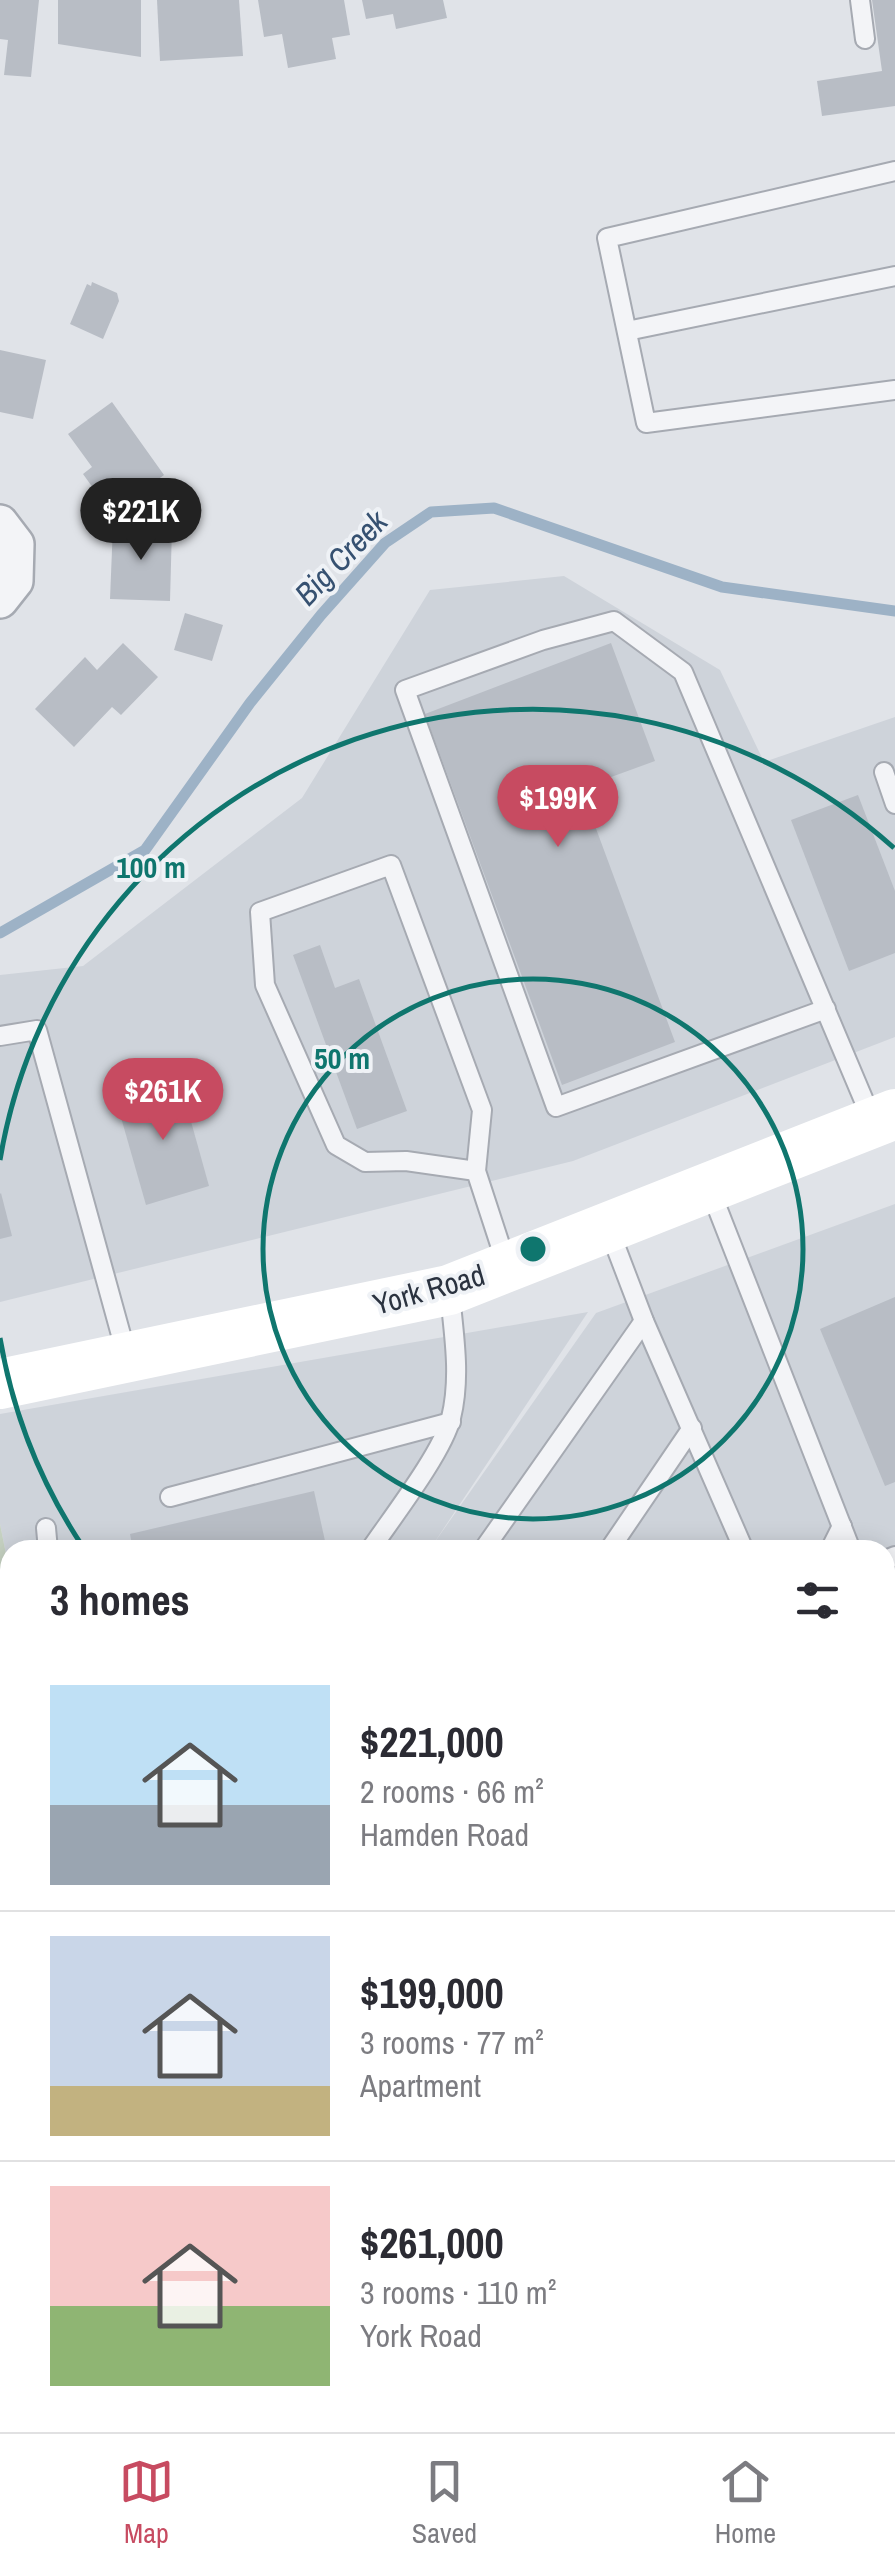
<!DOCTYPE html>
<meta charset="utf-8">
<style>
:root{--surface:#fff;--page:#f2f2f3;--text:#2b2b33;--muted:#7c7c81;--line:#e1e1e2;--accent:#c74b61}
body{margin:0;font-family:"Archivo Narrow",sans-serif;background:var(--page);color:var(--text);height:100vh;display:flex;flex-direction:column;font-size:38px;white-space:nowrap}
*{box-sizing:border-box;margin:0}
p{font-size:32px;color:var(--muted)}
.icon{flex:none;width:55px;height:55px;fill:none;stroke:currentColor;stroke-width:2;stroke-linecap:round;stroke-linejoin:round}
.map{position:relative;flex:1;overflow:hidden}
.details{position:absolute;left:0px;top:1540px;width:895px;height:892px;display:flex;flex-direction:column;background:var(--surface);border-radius:30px 30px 0 0;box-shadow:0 5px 25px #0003}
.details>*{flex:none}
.price{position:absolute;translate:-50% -85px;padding:0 22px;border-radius:35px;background:var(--accent);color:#fff;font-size:32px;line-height:65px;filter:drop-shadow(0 2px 5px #0008)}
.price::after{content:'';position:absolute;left:50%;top:60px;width:30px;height:22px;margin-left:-15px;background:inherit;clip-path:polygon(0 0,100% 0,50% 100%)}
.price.selected{background:#222;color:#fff}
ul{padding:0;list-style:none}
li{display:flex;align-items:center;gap:30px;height:250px;padding:0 50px}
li+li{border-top:2px solid var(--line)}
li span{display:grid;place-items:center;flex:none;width:280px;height:200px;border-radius:0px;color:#555}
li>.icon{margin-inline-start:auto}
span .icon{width:120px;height:120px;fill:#fffc;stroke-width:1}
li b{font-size:42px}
h2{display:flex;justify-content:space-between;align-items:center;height:120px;padding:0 50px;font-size:42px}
.menu{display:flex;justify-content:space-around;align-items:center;height:140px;border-top:2px solid var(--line);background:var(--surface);font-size:28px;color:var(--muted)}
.menu a{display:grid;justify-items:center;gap:5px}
.menu .selected{color:var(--accent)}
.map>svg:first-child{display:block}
.built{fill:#ced3da}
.green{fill:#c6d2c2}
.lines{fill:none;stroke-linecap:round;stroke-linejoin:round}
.stream{stroke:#9db2c6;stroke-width:11}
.building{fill:#b8bdc5}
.service-casing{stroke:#a6aab2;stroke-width:22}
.minor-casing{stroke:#a6aab2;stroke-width:40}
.service{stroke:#f3f4f7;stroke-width:18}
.minor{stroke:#f3f4f7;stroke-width:35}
.secondary{stroke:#fff;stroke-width:50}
.ring{fill:none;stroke:#0f766e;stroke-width:5}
.labels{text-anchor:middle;stroke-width:8;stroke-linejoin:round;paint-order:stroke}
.street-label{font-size:30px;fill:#2a323f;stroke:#eff2f6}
.water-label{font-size:32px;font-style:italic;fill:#365171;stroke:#eff2f6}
.centre{fill:#0f766e;stroke:#eff2f6;stroke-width:5}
.ring-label{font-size:30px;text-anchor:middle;font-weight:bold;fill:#0f766e;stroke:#eff2f6;stroke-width:8;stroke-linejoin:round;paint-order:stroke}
</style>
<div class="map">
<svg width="895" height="2432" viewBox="0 0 895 2432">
<rect width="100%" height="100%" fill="#e0e3e8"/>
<g class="built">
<path d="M 564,576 L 720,670 L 764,762 L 895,717 L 895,1037 L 573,1161 L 0,1302 L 0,975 L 83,966 L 302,798 L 430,590 Z"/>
<path d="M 895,1204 L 895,1996 L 885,1991 L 885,1550 L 10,1550 L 10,1574 L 0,1524 L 0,1414 L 588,1312 L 432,1546 L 596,1313 Z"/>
</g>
<g class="green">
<path d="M 0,1524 L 10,1574 L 10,1843 L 0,1846 Z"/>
<path d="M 885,1991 L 895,1996 L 895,2432 L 773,2432 L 769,2426 L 757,2432 L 588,2432 L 586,2423 L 885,2422 Z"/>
</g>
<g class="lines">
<path class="stream" d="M 0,933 L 145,850 L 250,703 L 321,615 L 385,543 L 431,512 L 494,508 L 722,587 L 895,611"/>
</g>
<g class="building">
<path d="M 0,0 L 39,0 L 31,77 L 4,75 L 8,40 L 0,39 Z"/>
<path d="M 58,0 L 141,0 L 141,57 L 58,44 Z"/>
<path d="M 157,0 L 239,0 L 243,56 L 160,61 Z"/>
<path d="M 258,0 L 344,0 L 350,35 L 332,38 L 336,59 L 288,68 L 282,34 L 264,37 Z"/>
<path d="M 362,0 L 443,0 L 447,18 L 396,29 L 393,14 L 366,19 Z"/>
<path d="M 872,0 L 895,0 L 895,106 L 822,116 L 817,81 L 882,71 Z"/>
<path d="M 92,282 L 117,293 L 119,301 L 103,339 L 70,324 L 87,284 L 91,286 Z"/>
<path d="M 0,350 L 46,360 L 33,419 L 0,412 Z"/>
<path d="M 112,402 L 164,475 L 111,513 L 83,474 L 92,467 L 68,434 Z"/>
<path d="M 113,525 L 172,527 L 170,601 L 110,599 Z"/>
<path d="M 185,613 L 223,625 L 212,661 L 174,650 Z"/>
<path d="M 123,643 L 158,677 L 121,715 L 112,707 L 74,747 L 35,709 L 85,657 L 97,670 Z"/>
<path d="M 611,643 L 655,761 L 581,788 L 675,1042 L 562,1085 L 425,714 Z"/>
<path d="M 858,795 L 895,891 L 895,953 L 849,971 L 791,820 Z"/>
<path d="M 320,945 L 335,988 L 359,979 L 407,1111 L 357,1129 L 293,955 Z"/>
<path d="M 180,1082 L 209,1186 L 146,1205 L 116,1100 Z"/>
<path d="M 1,1193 L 12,1236 L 0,1239 L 0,1194 Z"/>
<path d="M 895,1297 L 895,1482 L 885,1486 L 820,1329 Z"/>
<path d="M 314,1491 L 327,1550 L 133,1550 L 130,1534 Z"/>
<path d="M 4,2103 L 10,2106 L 10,2151 L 0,2147 L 0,2111 Z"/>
<path d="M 474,2422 L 514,2422 L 510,2432 L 494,2432 Z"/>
<path d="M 544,2422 L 579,2422 L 574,2432 L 540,2432 Z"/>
</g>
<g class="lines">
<defs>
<g id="service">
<path d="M 860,0 L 865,39"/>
<path d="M 895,171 L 607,238 L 646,423 L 895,390"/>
<path d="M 627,331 L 895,276"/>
<path d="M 884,772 L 895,804"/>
<path d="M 826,1009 L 556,1107 L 405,690 L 543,640 L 614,621 L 683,672 L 873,1122"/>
<path d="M 0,1036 L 37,1030 L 126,1353"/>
<path d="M 476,1171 L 406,1161 L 365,1162 L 336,1145 L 265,985 L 260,912 L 391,865 L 482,1110 L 476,1171 L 507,1266"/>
<path d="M 711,1192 L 851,1550"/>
<path d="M 610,1232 L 644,1321 L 744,1550"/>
<path d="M 170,1497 L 451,1422"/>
<path d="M 46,1528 L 48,1550"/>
<path d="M 370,1550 C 391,1519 443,1452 451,1418 C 461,1377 454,1336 450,1295"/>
<path d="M 483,1550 L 644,1321"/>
<path d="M 609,1550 L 692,1428"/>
<path d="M 830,1550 L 842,1526"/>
<path d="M 885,1560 L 895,1556"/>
<path d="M 885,1655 L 895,1651"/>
<path d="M 885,1713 L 895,1744"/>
</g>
<g id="minor">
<path d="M 0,523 L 16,544 L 15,581 L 0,600"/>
<path d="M 0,2383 L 10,2388"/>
<path d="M 83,2422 L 103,2432"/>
</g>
</defs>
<use href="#service" class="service-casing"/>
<use href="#minor" class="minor-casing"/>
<use href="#service" class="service"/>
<use href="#minor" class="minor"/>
<path class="secondary" d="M 0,1384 L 449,1290 L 895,1114"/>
</g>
<g class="ring">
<circle cx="533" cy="1249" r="270"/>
<path d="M83 1547A540 540 0 0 1 0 1338M0 1160A540 540 0 0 1 894 848"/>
</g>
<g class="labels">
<g class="street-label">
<text transform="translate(429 1290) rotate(-16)" y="10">York Road</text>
</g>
<g class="water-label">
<text transform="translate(341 558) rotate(-46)" y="11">Big Creek</text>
</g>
</g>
<circle cx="533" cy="1249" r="15" class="centre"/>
<g class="ring-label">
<text x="151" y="878">100 m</text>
<text x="342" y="1069">50 m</text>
</g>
</svg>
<b class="price selected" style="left:141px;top:563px">$221K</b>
<b class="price" style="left:558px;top:850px">$199K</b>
<b class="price" style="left:163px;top:1143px">$261K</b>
<section class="details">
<h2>3 homes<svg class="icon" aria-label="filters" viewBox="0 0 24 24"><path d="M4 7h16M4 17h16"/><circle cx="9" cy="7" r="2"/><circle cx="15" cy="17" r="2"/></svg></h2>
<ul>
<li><span style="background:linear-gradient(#bfe0f5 60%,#9aa5b1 0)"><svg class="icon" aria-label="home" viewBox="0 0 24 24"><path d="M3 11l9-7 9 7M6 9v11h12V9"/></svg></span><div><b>$221,000</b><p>2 rooms · 66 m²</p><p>Hamden Road</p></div></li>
<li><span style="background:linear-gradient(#c9d6e8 75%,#c2b280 0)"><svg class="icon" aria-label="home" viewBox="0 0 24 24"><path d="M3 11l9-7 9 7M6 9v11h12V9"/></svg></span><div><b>$199,000</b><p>3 rooms · 77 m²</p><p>Apartment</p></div></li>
<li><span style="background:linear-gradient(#f6c9c9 60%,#8fb573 0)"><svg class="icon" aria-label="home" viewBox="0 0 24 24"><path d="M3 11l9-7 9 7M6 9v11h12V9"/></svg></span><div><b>$261,000</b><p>3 rooms · 110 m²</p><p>York Road</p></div></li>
</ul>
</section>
</div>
<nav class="menu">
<a class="selected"><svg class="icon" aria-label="map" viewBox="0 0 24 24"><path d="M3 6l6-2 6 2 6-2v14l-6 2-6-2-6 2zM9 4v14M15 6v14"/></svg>Map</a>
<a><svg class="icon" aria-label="saved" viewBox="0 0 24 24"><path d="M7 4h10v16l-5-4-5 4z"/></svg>Saved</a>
<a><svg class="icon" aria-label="home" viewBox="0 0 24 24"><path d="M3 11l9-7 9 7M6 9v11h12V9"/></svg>Home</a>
</nav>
